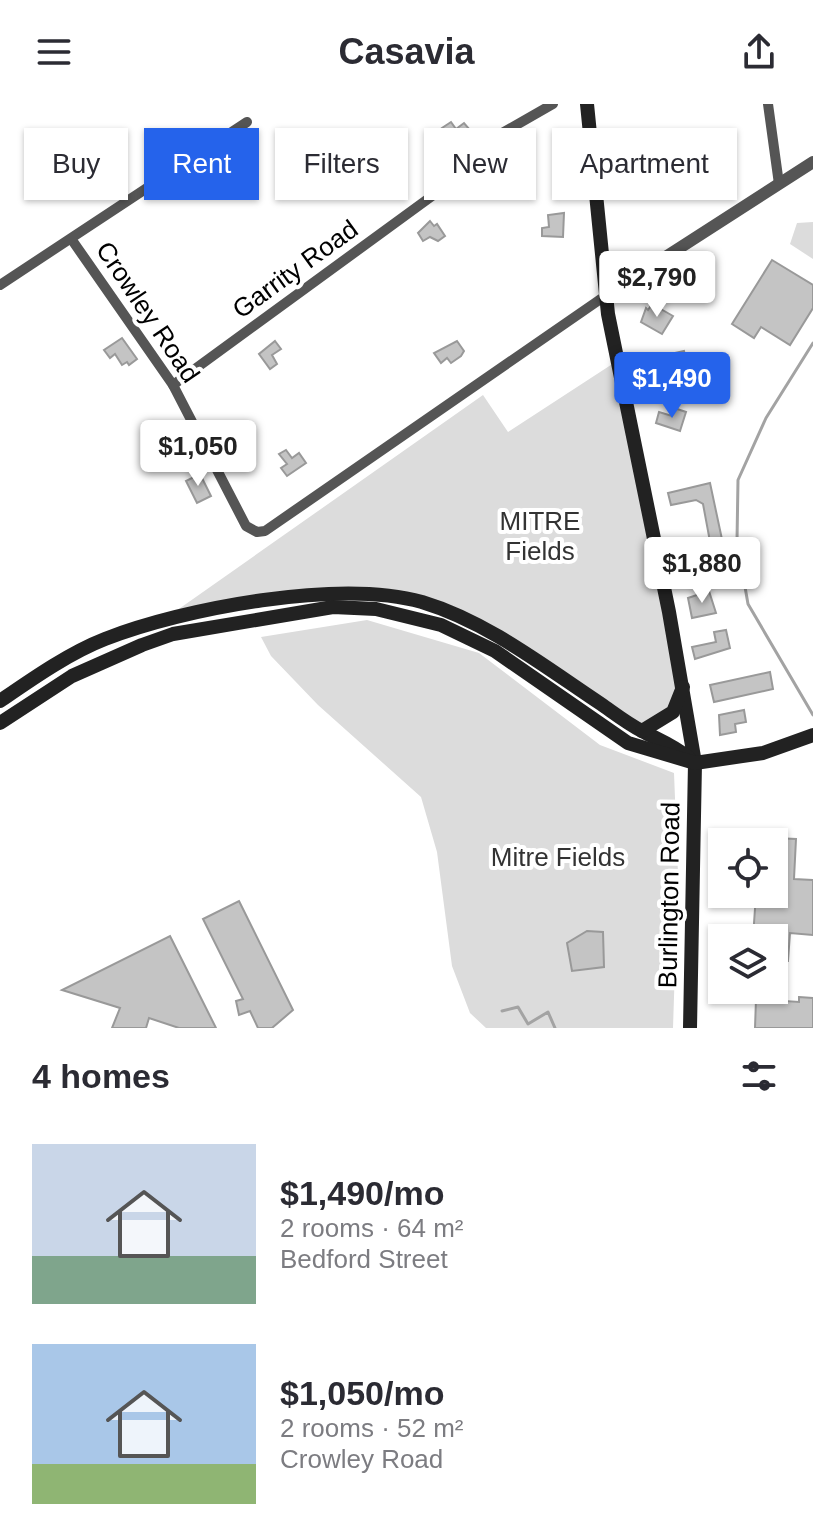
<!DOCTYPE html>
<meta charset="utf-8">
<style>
:root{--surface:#fff;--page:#f2f2f3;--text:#2b2b33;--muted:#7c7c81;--accent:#2563eb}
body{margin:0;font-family:Helvetica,sans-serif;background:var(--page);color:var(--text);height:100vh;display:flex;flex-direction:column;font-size:30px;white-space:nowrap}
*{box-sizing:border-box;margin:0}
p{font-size:26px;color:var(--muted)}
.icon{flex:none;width:44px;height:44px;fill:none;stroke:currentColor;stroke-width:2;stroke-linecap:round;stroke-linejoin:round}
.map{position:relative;height:924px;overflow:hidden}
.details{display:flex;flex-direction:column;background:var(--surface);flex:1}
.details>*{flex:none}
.top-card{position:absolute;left:24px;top:24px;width:766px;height:72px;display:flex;gap:16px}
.fabs{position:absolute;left:708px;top:724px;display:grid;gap:16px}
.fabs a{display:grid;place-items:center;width:80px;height:80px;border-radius:0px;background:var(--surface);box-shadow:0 2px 6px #0004;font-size:40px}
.price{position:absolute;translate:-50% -68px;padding:0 18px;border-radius:8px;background:#fff;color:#222;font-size:26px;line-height:52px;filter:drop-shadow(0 2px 4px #0008)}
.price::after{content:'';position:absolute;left:50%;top:48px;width:24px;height:18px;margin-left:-12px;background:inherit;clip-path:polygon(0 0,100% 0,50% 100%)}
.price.active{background:var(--accent);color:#fff}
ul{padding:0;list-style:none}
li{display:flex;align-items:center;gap:24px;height:200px;padding:0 32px}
li span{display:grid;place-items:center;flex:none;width:224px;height:160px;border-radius:0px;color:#555}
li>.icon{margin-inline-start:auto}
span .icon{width:96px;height:96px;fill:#fffc;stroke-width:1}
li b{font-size:34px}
h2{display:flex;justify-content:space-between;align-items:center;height:96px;padding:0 32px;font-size:34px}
.pill{padding:0 28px;border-radius:0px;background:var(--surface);box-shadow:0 2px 6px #0004;font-size:28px;line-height:72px}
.pill.active{background:var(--accent);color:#fff}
header{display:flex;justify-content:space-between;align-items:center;height:104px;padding:0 32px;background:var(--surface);font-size:36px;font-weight:700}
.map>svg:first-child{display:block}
.green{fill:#dcdcdc}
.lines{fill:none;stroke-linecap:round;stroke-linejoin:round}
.stream{stroke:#a3a3a3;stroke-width:3}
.building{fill:#c4c4c4;stroke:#999;stroke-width:2}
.minor{stroke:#555;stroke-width:10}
.tertiary{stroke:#555;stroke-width:12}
.secondary{stroke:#222;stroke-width:14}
.labels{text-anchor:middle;stroke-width:8;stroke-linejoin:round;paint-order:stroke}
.street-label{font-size:26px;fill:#000;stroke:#fff}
.park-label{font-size:26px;fill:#333;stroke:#fff}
</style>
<header><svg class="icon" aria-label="menu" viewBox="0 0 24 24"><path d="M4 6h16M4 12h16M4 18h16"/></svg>Casavia<svg class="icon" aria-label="share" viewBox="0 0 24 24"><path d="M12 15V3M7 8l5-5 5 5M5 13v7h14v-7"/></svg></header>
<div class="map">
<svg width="813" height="924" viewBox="0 0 813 924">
<rect width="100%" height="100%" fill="#fff"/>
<g class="green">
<path d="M 813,118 L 813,155 L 790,140 L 797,119 Z"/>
<path d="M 617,257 L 683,583 L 673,608 L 642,627 C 557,571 462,488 354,490 C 296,491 224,506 166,514 L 483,291 L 508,328 Z"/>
<path d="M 367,516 L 479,549 L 600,641 L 674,669 L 678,770 L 673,924 L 486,924 L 470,909 L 452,862 L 437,748 L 421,693 L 318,601 L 271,552 L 261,533 Z"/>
</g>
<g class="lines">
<g class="stream">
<path d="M 813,239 L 766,314 L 738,376 L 737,437 L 748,500 L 813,611"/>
<path d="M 502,907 L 518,903 L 528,920 L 548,908 L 555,924"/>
</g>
</g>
<g class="building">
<path d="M 451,18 L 456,25 L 464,19 L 470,26 L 447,39 L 441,31 L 445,28 L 442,24 Z"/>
<path d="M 213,61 L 219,70 L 215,73 L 218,78 L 210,83 L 207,78 L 201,82 L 195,74 Z"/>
<path d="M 564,109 L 563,133 L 542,132 L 542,124 L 549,123 L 548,111 Z"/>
<path d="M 430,117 L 434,122 L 437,120 L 445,132 L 438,137 L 430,133 L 423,137 L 418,129 Z"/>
<path d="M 772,156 L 813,181 L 813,204 L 790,241 L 761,223 L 754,234 L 732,220 Z"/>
<path d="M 652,200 L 673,212 L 662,230 L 641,218 L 646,204 L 648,206 Z"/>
<path d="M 122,234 L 137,255 L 129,261 L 127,258 L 122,261 L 115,250 L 110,254 L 104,246 Z"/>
<path d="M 275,237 L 281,245 L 272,251 L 277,260 L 270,265 L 259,250 Z"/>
<path d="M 457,237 L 464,247 L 461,252 L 451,259 L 447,254 L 441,259 L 434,249 Z"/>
<path d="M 684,247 L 689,270 L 641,281 L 635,258 Z"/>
<path d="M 674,304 L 686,308 L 680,327 L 656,319 L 659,308 L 672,312 Z"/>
<path d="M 286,346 L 292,354 L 299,349 L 306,359 L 287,372 L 281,364 L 287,360 L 279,350 Z"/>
<path d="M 200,370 L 211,392 L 197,399 L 186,377 Z"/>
<path d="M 710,379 L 723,440 L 711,443 L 703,400 L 696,396 L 671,401 L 668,389 Z"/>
<path d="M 717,458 L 720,471 L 689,477 L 686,464 Z"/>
<path d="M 709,487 L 716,509 L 692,514 L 688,494 Z"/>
<path d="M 726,526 L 730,544 L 695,555 L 692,543 L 716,538 L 714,528 Z"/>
<path d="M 770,568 L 773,585 L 714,598 L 710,581 Z"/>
<path d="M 744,606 L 746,618 L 735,620 L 736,628 L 720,631 L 719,611 Z"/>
<path d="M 774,734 L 796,735 L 794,775 L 813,776 L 813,831 L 790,829 L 788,857 L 774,856 L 774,834 L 753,834 L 756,790 L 774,790 Z"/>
<path d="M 239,797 L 293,906 L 272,924 L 258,924 L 250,907 L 239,911 L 236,897 L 243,895 L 203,815 Z"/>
<path d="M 587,827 L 603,828 L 604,863 L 572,867 L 567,839 Z"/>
<path d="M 170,832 L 216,924 L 179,924 L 149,914 L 146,924 L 112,924 L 120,904 L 62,886 Z"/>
<path d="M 799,893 L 813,894 L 813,924 L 755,924 L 756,895 L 799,898 Z"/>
</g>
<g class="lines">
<g class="minor">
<path d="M 768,0 L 779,80"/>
<path d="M 72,136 L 173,281 L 246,422 L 257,428 L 265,427 L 605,192"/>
<path d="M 0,181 L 247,18"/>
<path d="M 173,281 L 432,92 L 453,57 L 553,0"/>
</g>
<path class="tertiary" d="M 605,192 L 813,58"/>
<g class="secondary">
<path d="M 587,0 L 608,210 L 669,508 L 695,659 L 690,924"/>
<path d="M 0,597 C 32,575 69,549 105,535 C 184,504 339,475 422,498 C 488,518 545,563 601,600 C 614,609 628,620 642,627 C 659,636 673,641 689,654"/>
<path d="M 0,619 L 72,572 L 142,541 L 173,530 L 333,503 L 376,505 L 441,521 L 495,547 L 628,639 L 695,659 L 763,649 L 813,631"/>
<path d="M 642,627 L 673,608 L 683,583"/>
</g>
</g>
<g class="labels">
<g class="street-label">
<text transform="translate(295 165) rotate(-36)" y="9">Garrity Road</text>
<text transform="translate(148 208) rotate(56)" y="9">Crowley Road</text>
<text transform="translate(669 791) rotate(-89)" y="9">Burlington Road</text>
</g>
<g class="park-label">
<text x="540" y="426">MITRE<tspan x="540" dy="30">Fields</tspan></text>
<text x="558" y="762">Mitre Fields</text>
</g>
</g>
</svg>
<div class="fabs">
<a><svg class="icon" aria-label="locate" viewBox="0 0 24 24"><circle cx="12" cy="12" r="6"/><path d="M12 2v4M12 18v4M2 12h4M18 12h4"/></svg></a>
<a><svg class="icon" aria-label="layers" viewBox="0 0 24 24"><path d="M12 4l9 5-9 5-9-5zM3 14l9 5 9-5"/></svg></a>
</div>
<b class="price" style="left:657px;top:215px">$2,790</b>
<b class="price active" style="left:672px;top:316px">$1,490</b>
<b class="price" style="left:198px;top:384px">$1,050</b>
<b class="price" style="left:702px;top:501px">$1,880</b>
<div class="top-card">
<a class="pill">Buy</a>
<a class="pill active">Rent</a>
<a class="pill">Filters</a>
<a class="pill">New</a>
<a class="pill">Apartment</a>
</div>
</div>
<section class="details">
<h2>4 homes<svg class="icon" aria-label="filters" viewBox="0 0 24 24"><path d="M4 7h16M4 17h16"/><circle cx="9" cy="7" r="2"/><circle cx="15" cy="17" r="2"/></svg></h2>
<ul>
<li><span style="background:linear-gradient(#c9d6e8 70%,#7fa58c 0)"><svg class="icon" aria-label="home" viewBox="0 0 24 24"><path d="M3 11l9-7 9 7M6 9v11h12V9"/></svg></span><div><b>$1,490/mo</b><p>2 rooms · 64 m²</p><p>Bedford Street</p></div></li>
<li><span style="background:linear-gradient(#a9c7e8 75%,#8fb573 0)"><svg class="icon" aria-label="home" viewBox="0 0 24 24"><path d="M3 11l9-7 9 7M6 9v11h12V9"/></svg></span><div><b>$1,050/mo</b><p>2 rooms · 52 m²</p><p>Crowley Road</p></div></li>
</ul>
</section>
